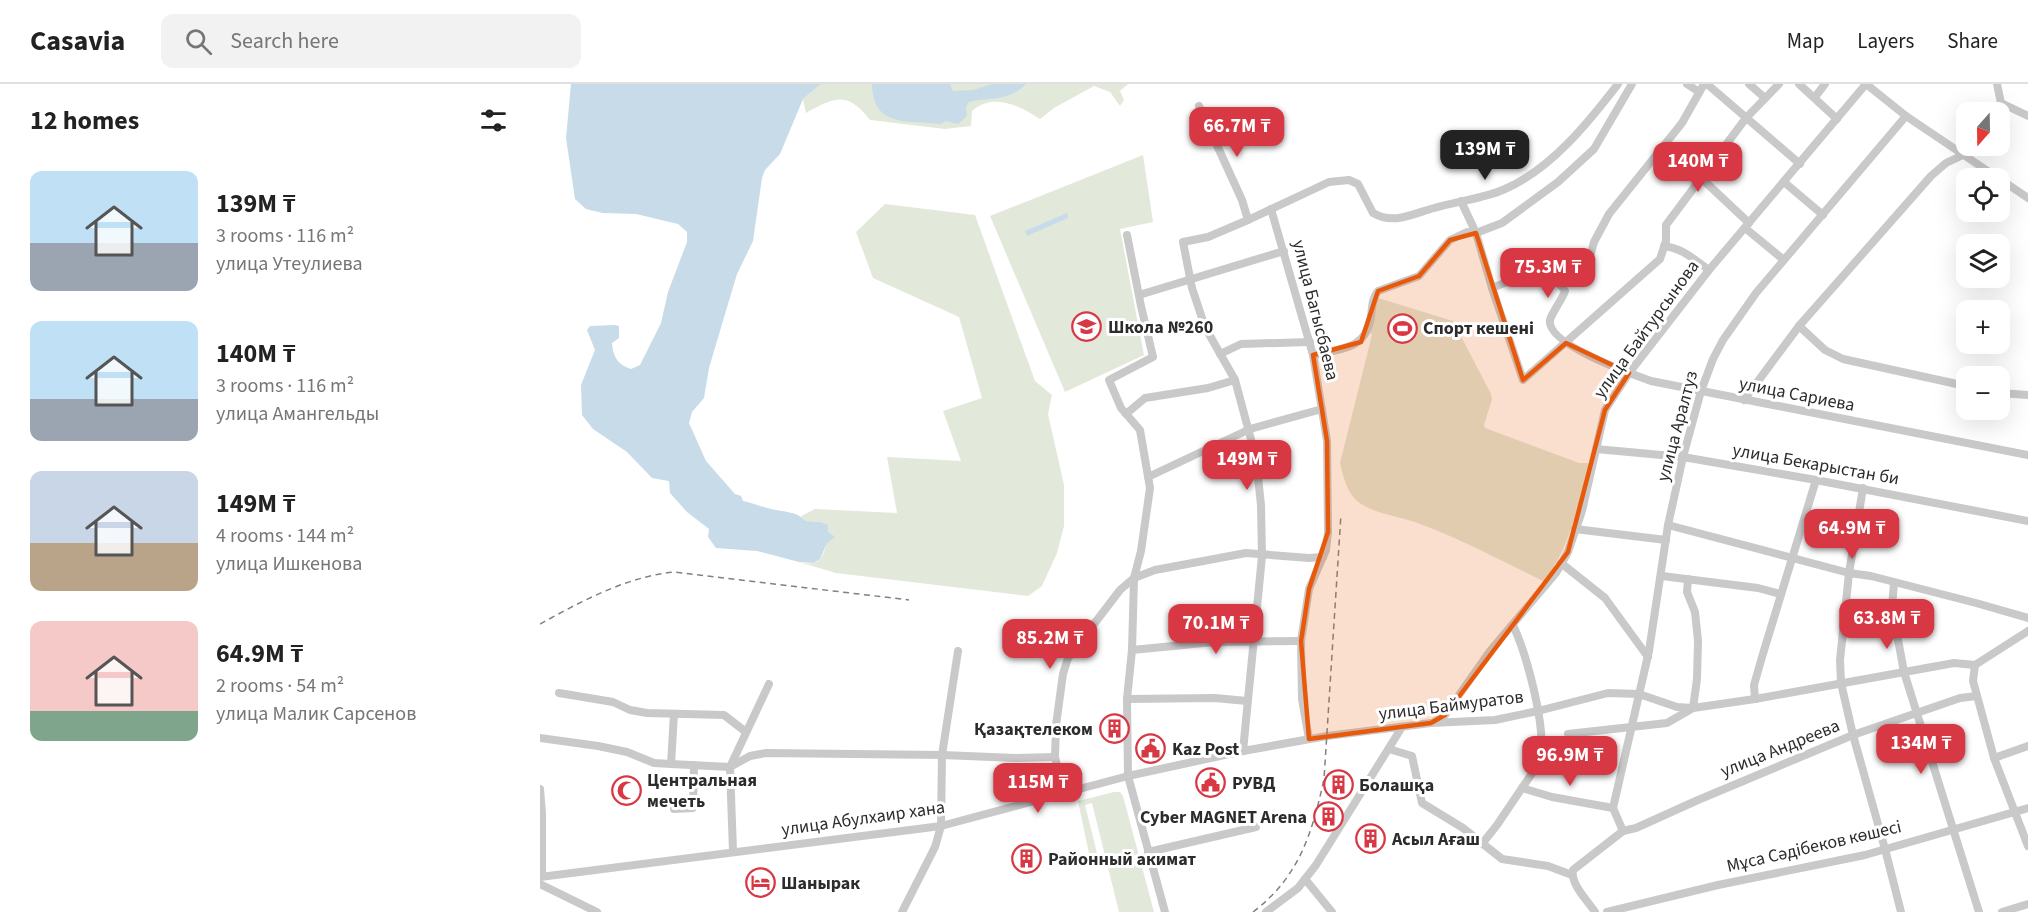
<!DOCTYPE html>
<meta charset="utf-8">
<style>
:root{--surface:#fff;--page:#f2f2f2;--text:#222;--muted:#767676;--line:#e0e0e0;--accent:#d83843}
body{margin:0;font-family:"Source Sans 3",sans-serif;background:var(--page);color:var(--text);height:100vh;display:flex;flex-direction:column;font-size:22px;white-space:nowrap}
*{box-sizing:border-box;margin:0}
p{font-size:20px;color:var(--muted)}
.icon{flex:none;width:33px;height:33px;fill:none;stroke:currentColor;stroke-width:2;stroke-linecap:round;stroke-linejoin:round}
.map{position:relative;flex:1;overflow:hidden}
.panel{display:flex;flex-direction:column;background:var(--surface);width:540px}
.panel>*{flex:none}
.needle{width:39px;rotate:200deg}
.fabs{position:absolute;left:1416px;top:18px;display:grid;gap:12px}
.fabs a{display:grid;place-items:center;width:54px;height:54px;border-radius:12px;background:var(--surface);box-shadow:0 6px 24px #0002;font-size:30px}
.price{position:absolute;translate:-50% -51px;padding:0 14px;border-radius:12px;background:var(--accent);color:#fff;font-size:20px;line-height:39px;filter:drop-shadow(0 2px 3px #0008)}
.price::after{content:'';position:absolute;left:50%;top:36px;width:18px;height:14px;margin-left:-9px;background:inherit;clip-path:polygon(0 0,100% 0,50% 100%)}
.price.on{background:#222;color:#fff}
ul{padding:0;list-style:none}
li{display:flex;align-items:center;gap:18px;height:150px;padding:0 30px}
li span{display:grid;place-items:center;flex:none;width:168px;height:120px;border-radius:12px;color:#555}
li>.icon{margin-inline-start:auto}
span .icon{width:72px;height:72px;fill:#fffc;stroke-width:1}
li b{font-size:26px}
h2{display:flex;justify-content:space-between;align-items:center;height:72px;padding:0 30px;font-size:26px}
header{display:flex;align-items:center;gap:36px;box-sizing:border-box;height:84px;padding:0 30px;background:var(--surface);border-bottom:2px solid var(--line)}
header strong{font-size:28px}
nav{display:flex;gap:33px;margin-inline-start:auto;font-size:21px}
.search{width:420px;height:54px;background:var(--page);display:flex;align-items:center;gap:15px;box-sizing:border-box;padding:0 21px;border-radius:12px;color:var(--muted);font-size:22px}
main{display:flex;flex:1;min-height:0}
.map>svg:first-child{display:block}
.green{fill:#e2e9da}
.water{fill:#c7dbe8}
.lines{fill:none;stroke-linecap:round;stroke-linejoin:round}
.minor{stroke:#c9c9c9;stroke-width:8}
.rail{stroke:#818181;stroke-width:1.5;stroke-dasharray:6 4.5;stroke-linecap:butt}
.marked{fill:#e8590c;fill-opacity:0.2;stroke:#e8590c;stroke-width:4.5;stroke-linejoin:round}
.labels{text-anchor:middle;stroke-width:6;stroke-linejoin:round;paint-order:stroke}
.street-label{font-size:18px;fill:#2c2c2c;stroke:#fff}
.poi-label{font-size:18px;font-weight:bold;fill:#2c2c2c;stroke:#fff;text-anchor:start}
</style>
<header>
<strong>Casavia</strong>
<div class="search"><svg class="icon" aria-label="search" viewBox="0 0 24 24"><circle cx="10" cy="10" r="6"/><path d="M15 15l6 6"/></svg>Search here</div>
<nav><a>Map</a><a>Layers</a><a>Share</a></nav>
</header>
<main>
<section class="panel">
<h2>12 homes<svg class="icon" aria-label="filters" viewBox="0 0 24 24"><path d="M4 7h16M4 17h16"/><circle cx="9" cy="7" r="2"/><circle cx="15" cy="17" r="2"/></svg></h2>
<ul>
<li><span style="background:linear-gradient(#bfe0f5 60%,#9aa5b1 0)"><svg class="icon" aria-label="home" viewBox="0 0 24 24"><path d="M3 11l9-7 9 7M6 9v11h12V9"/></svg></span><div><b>139M ₸</b><p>3 rooms · 116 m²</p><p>улица Утеулиева</p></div></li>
<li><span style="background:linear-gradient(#bfe0f5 65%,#9aa5b1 0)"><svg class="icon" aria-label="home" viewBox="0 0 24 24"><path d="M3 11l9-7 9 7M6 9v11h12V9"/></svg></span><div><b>140M ₸</b><p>3 rooms · 116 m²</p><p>улица Амангельды</p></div></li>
<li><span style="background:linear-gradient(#c9d6e8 60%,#b9a48a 0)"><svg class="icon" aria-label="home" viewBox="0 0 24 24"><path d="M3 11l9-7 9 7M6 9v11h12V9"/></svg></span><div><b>149M ₸</b><p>4 rooms · 144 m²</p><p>улица Ишкенова</p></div></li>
<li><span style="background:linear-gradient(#f6c9c9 75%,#7fa58c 0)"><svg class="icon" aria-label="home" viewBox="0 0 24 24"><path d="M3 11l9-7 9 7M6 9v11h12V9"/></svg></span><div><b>64.9M ₸</b><p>2 rooms · 54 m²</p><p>улица Малик Сарсенов</p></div></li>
</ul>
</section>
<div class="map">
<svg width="1488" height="828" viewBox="0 0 1488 828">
<rect width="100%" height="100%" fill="#fff"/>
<g class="green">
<path d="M 281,0 L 588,0 L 580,7 L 584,16 L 580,22 L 570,8 L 554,2 L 514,24 L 500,35 C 480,22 453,8 432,27 L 431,42 L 405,45 L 330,36 C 307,7 295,13 266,29 L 263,15 Z"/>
<path d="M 603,71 L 613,138 L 580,145 L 604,271 L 525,308 L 450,132 Z"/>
<path d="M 345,120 L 435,131 L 495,297 L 512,311 L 508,330 L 524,401 L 524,442 L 517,469 L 502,502 L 488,512 L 296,489 L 259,478 C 263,479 270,480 274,479 C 285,476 287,457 288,448 L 280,438 L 266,437 L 261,432 L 275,425 L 357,429 L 347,373 L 421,377 L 403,327 L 442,314 L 419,233 L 333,194 L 316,148 Z"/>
<path d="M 838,214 L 913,237 L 951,310 L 952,315 L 944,341 L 945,344 L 1039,379 L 1050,379 C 1039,423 1030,459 1005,498 C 964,478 925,457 883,441 C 862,432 835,431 817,417 C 807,408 803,392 800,379 L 832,251 L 828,244 L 835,216 Z"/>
<path d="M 574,708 L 580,708 L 583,712 L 614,828 L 579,828 L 552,719 L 545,721 L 559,777 L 551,779 L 538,717 Z"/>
</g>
<g class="water">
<path d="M 31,0 L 281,0 L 263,15 L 240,70 L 225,86 L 222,94 L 213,157 L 197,190 L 185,230 L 169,284 L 164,314 L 152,328 L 149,339 L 166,377 L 195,410 L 201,412 L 203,417 C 212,419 222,423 231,425 C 244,428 256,427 266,437 L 280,438 L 288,441 L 288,448 L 295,453 L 287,459 L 280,475 L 274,479 L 259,478 L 217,467 L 176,464 L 168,453 L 169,445 L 147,428 L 130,409 L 129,397 L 112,394 L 87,368 L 53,345 L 42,331 L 41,301 L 55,266 L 47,246 L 50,242 L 75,241 L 79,242 L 79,254 L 72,259 C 73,273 78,281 91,285 L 100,281 L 121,239 L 128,208 L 147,158 L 147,148 L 138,140 L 96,130 L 63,129 L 46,125 L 35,115 L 26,54 Z"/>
<path d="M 332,0 L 410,0 L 413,7 L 433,6 L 452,0 L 486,0 C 468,18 451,13 429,18 L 426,23 L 427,32 L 418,40 L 406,37 L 401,40 C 367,36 333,44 332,0 Z"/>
<path d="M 527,129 L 528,134 L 487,152 L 485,147 Z"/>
</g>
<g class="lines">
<g class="minor">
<path d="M 1147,0 L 1159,8"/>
<path d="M 1167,0 L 1260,80"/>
<path d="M 1209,0 L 1225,14"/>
<path d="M 1259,0 L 1297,35"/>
<path d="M 1326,0 L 1366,32 L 1458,94"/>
<path d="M 1457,0 L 1461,19 L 1488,32"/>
<path d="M 1275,13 L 1285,0"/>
<path d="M 659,22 L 702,116 L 708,136"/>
<path d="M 1454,28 L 1461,19"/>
<path d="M 1125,60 L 1209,139"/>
<path d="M 1460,95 L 1488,114"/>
<path d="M 1244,98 L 1283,131"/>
<path d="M 921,117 L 936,149 L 952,204 L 983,296 L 1120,175 L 1126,157 L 1126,141 L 1206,34 L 1239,0"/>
<path d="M 731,125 L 773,271 L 787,357 L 788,448 L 786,466 L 769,505 L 761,557 L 762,615 L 769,655"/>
<path d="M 1205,144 L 1244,176"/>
<path d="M 587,151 L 601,222 L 613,273 L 569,296 L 581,324 L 600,346 L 610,404 L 601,467 L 594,494 L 592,566 L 587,615 L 588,692 L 625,828"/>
<path d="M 1124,162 C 1142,164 1155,176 1169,186"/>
<path d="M 1021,199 L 1039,190 L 1049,176 L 1054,158 L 1069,130 L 1142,39 L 1164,0"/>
<path d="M 952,204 C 975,194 1009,181 1025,207 C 1022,216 1012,228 1010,236 C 1006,260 1092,290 1111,297 L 1488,371"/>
<path d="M 599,211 L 744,167"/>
<path d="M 1259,242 L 1285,266 L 1303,275 L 1426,302"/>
<path d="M 680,270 L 701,260 L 770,258"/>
<path d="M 773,271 C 800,265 826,266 831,233 C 832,224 832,214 838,207 L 879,192 L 910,156 L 927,148 L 936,149 L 962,139 L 1018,98 L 1054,65 L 1092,0"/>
<path d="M 1460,309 L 1488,311"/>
<path d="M 1204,316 L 1259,242 L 1391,92 L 1406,79 L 1423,71 L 1430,62"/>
<path d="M 586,330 L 605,314 L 668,304 L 695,296"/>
<path d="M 1056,365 L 1143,373 L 1276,396 L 1488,437"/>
<path d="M 608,393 L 710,345 L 782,325"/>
<path d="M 1323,404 L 1309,489 L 1300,576 L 1301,599 L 1313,651 L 1345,765 L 1361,828"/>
<path d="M 1128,441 L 1309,489 L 1331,492 L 1436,519 L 1488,534"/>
<path d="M 1035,445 L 1126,456"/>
<path d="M 1021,479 L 1065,514 L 1108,573"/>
<path d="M 1122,492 L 1218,504 L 1240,510"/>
<path d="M 1354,499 L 1352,523 L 1364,588 L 1439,828"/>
<path d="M 592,566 L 674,558 L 761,557"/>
<path d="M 1435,581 L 1433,597 L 1454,674 L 1488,762"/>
<path d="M 19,609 L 73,618 L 90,626 L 107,629 L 184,631 L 206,648"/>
<path d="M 587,615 L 675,614 L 707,617"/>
<path d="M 1215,615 L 1214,601 L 1222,573 L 1276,396"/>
<path d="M 894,638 L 905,631 L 950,567 L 1016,489 L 1028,468 L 1042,427 L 1065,326 L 1089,289 L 1169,186 L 1326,0"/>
<path d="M 1028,650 L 1127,639 L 1153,624 L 1157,595 L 1158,557 L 1155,528 L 1147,508 L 1148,495"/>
<path d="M 0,654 L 58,662 L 87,668 L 114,679 L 131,680 L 190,683 L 210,672 L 226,669 L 402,671 L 476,674 L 515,673"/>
<path d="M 849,665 L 872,672 L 882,719 L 923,744 L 962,775 L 1008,782 L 1032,791"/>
<path d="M 703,667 L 722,472 L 721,421 L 716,374 L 695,296 L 665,243 L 652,204 L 643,158 L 668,153 L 708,136 L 789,98 L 809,96 L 818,100 L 833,129 C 854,141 872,130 894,124 C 917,117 943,115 965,105 C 1011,85 1048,39 1078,0"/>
<path d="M 1454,674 L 1488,662"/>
<path d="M 131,680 L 134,630"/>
<path d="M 982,704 L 1012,713 L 1073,724"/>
<path d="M 0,705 L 2,729 L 2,792"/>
<path d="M 524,710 L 515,673 L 516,641 L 523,590 L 528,574 L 580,506 L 594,494 L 615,486 L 706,469 L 769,474 L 783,473"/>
<path d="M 1073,724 L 1109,567 L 1128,441 L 1143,373 L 1161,307 L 1173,275 L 1183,256 L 1216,209 L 1366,32"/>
<path d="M 1073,724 L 1083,747"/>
<path d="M 134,725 L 153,724 L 154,681"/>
<path d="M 942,760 L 957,741 L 999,679 C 1009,649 986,569 973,541"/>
<path d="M 193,767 L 190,683 L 229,600"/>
<path d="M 608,768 L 716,743"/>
<path d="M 0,793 L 401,742 L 588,692 L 703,667 L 787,652 L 891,639 L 955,636 L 998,627 L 1068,609 L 1099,610 L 1137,623 L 1153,624 L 1215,615 L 1414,579 L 1435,581 L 1488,547"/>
<path d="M 765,795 L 792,828"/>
<path d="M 0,800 L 57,828"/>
<path d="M 362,828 L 395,763 L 401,742 L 402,671 L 418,567"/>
<path d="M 726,828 L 758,804 L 776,781 L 862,643"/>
<path d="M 1055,828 C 1048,817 1030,800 1033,786 L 1083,747 L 1096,744 L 1158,716 L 1313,651 L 1420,614 L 1437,612"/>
<path d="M 1067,828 L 1178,801 L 1325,771 L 1488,724"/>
<path d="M 1462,828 L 1488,820"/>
</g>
<g class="rail">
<path d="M 0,540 C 42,517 86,493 134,488 L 369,516"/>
<path d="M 713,828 C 759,793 772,750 784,695 L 801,430"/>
</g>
</g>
<path class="marked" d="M 936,149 L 983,296 L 1026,259 L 1089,289 L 1065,326 L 1028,468 L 905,631 L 891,639 L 769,655 L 761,557 L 769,505 L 788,448 L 787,357 L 773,271 L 821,258 L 838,207 L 879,192 L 910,156 Z"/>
<defs>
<symbol id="school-ring" viewBox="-11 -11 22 22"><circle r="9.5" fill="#fff" stroke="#d83843" stroke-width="1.5"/><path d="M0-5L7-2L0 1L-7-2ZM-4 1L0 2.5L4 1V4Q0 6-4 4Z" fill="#d83843"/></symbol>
<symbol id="stadium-ring" viewBox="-11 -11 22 22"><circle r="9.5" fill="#fff" stroke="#d83843" stroke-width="1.5"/><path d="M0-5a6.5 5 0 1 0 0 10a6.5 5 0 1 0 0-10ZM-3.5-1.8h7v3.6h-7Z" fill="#d83843"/></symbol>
<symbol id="building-ring" viewBox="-11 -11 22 22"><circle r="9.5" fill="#fff" stroke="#d83843" stroke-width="1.5"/><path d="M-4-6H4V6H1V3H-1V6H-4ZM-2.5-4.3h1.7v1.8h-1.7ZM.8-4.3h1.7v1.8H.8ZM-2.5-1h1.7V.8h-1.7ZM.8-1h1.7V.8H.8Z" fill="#d83843"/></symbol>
<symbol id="civic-ring" viewBox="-11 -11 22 22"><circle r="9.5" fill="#fff" stroke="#d83843" stroke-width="1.5"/><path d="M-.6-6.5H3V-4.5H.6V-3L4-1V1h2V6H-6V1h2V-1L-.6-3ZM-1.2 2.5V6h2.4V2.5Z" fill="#d83843"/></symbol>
<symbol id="mosque-ring" viewBox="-11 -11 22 22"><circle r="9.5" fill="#fff" stroke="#d83843" stroke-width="1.5"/><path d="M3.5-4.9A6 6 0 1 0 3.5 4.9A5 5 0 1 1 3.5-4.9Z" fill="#d83843"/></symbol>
<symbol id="hotel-ring" viewBox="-11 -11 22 22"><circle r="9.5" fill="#fff" stroke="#d83843" stroke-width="1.5"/><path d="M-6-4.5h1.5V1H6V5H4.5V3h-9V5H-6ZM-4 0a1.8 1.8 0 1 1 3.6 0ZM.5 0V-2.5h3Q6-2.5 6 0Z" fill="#d83843"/></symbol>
</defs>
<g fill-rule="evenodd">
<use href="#school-ring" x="530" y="226" width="33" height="33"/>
<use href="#stadium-ring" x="846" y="228" width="33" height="33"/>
<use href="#building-ring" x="558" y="628" width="33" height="33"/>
<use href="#civic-ring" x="594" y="648" width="33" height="33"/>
<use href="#civic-ring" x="654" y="682" width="33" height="33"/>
<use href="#building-ring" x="782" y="684" width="33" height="33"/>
<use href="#mosque-ring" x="70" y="690" width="33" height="33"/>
<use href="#building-ring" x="772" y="716" width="33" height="33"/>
<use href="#building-ring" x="814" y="738" width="33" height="33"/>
<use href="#building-ring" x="470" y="758" width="33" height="33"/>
<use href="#hotel-ring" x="204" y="782" width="33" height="33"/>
</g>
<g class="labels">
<g class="street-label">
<text transform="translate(776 226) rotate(76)" y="6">улица Багысбаева</text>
<text transform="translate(1106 245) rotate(-54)" y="6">улица Байтурсынова</text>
<text transform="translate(1257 310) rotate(11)" y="6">улица Сариева</text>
<text transform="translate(1137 342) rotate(-75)" y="6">улица Аралтуз</text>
<text transform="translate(1276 380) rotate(10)" y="6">улица Бекарыстан би</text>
<text transform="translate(911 621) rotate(-7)" y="6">улица Баймуратов</text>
<text transform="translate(1240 664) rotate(-22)" y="6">улица Андреева</text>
<text transform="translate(323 734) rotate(-8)" y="6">улица Абулхаир хана</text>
<text transform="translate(1274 762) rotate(-13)" y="6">Мұса Сәдібеков көшесі</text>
</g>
<g class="poi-label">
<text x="568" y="249">Школа №260</text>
<text x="883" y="250">Спорт кешені</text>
<text x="553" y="651" text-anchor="end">Қазақтелеком</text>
<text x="632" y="671">Kaz Post</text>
<text x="107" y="702">Центральная<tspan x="107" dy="21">мечеть</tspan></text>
<text x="692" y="705">РУВД</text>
<text x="819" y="707">Болашқа</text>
<text x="767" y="739" text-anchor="end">Cyber MAGNET Arena</text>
<text x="852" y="761">Асыл Ағаш</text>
<text x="508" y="781">Районный акимат</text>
<text x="241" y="805">Шанырак</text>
</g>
</g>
</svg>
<div class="fabs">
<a><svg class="needle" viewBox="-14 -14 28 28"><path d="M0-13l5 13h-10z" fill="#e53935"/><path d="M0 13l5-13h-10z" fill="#767676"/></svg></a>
<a><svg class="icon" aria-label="locate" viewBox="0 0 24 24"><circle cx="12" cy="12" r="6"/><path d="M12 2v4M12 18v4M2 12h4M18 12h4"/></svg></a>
<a><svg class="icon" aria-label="layers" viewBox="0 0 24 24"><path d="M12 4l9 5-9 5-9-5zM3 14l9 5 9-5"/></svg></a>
<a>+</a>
<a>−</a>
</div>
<b class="price" style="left:697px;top:74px">66.7M ₸</b>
<b class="price on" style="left:945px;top:97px">139M ₸</b>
<b class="price" style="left:1158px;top:109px">140M ₸</b>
<b class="price" style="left:1008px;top:215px">75.3M ₸</b>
<b class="price" style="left:707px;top:407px">149M ₸</b>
<b class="price" style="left:1312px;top:476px">64.9M ₸</b>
<b class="price" style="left:1347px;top:566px">63.8M ₸</b>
<b class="price" style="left:676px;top:571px">70.1M ₸</b>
<b class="price" style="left:510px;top:586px">85.2M ₸</b>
<b class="price" style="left:1381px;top:691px">134M ₸</b>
<b class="price" style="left:1030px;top:703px">96.9M ₸</b>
<b class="price" style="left:498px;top:730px">115M ₸</b>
</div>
</main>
